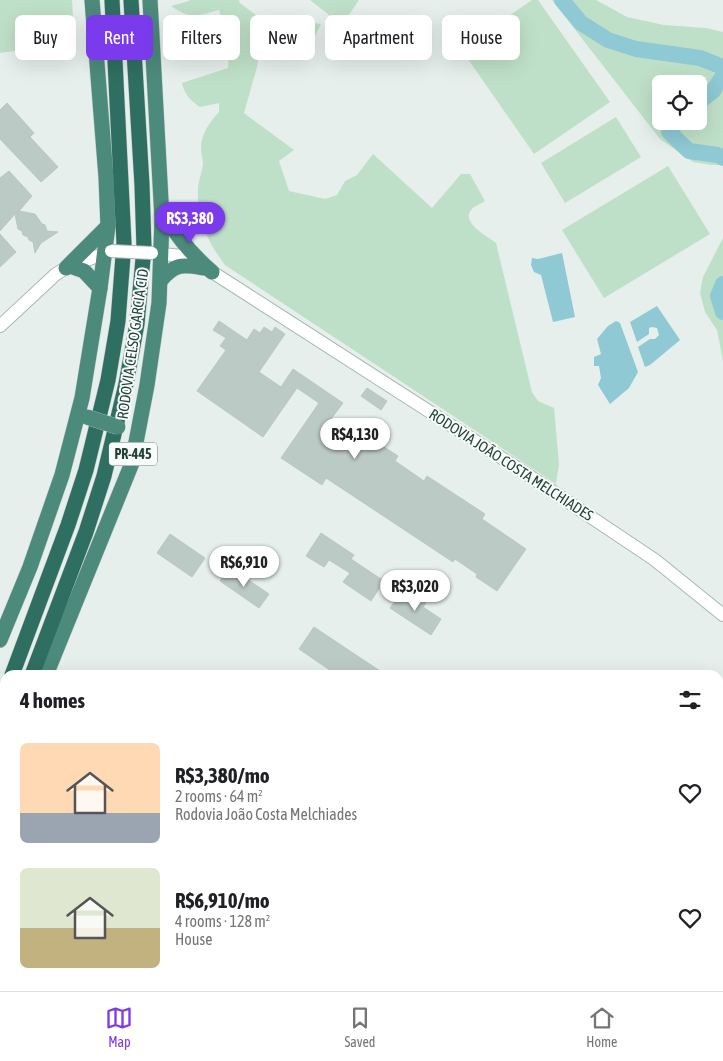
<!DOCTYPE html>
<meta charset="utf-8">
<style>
:root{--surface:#fff;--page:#f2f2f2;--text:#202124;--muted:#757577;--line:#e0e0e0;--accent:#7c3aed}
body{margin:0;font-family:"Asap Condensed",sans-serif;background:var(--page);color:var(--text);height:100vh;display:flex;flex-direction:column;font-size:19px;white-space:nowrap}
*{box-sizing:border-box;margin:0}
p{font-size:16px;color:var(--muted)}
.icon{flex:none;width:28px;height:28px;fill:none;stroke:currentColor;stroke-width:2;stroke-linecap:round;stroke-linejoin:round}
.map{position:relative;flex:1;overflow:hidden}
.details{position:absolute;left:0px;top:670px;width:724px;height:321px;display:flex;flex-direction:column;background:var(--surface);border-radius:15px 15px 0 0;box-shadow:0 5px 20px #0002}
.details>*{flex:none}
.hud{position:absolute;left:15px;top:15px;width:694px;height:45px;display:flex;gap:10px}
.fabs{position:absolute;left:652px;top:75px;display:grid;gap:10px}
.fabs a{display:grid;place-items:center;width:55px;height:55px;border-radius:8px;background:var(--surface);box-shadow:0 5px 20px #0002;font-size:25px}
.price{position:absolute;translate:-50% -42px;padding:0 11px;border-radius:18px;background:#fff;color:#222;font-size:16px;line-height:32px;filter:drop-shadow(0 1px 2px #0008)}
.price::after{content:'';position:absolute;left:50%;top:30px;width:15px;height:11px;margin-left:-8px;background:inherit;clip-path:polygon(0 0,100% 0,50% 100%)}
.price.on{background:var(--accent);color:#fff}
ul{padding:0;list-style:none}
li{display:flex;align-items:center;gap:15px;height:125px;padding:0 20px}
li span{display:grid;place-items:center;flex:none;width:140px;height:100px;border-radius:8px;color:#555}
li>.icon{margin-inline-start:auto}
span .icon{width:60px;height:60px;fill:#fffc;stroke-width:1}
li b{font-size:21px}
h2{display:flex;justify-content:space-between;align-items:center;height:60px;padding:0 20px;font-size:21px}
.pill{padding:0 18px;border-radius:8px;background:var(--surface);box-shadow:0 5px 20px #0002;font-size:18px;line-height:45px}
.pill.on{background:var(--accent);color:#fff}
.tabs{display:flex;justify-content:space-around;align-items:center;height:70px;border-top:1px solid var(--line);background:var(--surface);font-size:14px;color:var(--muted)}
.tabs a{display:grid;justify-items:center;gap:2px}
.tabs .on{color:var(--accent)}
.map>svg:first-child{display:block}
.green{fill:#bfe0c8;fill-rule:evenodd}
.water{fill:#8ec9d4}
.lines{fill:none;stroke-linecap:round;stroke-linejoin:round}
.river{stroke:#8ec9d4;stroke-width:16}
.building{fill:#bbcac4;stroke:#b8c9c2}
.tertiary-casing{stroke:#a8b8b2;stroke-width:14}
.trunk-casing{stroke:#c2cac8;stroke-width:16}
.motorway-casing{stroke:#c2cac8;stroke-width:16}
.tertiary{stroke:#fff;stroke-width:12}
.trunk{stroke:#4c8a7c;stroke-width:15}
.motorway{stroke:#2f6f62;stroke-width:15}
.tertiary-bridge-casing{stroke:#a8b8b2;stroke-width:14;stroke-linecap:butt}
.trunk-bridge-casing{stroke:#c2cac8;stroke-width:16;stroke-linecap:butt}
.tertiary-bridge{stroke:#fff;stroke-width:12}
.trunk-bridge{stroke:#4c8a7c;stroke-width:15}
.labels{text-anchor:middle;stroke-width:4;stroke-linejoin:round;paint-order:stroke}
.shield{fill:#f7fbf9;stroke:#637a73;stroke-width:1}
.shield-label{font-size:14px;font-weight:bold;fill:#24423a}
.street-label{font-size:15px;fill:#24423a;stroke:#f7fbf9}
</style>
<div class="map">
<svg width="723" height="991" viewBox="0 0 723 991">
<rect width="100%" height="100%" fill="#e6efeb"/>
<g class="green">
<path d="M 0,0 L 72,0 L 73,17 L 22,50 L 0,53 Z"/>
<path d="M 189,0 L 239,0 L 240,3 L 256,15 L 321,24 L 309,48 L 298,57 L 260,45 L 257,67 L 244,113 L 294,150 L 279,161 L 289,191 L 325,199 L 337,195 L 345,181 L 357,175 L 373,154 L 432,208 L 461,174 L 470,174 L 485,201 C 481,204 474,206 471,210 C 461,223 487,236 496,243 L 532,392 L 538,401 L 554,408 L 559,464 L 556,484 L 225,265 C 206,238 197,221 198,187 C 199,179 202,172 203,164 C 203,159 201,154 201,149 C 201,133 210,122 219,112 L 219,103 L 200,107 C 191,101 184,94 182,83 L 228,68 C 230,53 224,25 219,10 C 196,16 192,20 171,6 L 189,1 Z"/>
<path d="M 310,0 L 359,0 L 342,25 Z"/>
<path d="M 532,0 L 538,0 L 610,102 L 534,154 L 461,49 Z"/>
<path d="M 552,0 L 596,0 L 627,17 L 664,25 L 706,28 L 723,32 L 723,165 L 711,165 L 693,162 L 660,139 ZM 661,84 L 699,84 L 699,121 L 661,121 Z"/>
<path d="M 616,117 L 641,157 L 565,203 L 541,163 Z"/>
<path d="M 668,166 L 710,234 L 604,298 L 562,230 Z"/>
<path d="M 723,238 L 723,361 L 717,330 L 705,312 L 700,293 L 703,277 Z"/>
<path d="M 180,986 L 204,986 L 206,991 L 184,991 Z"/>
<path d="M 303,986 L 457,986 L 454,991 L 307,991 Z"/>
</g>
<g class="water">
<path d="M 562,253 L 575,317 L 553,322 L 541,275 L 534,272 L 531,265 L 532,258 L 538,259 Z"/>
<path d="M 657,306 L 680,340 L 650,365 L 645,367 L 638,347 L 650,339 L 655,339 L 659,335 L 657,328 L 652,327 L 649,328 L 649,334 L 637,342 L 630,322 Z"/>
<path d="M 616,321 L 620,323 L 638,372 L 629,388 L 610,404 L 598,385 L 601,378 L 599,366 L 594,366 L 594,357 L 601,354 L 597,339 L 608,326 Z"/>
</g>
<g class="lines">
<g class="river">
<path d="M 562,0 L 581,23 L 608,40 L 636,49 L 700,58 L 723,67"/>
<path d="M 699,102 L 713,91 L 723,76"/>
<path d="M 678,121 L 669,132 L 689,151 L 718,155 L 723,158"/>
<path d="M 723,284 L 718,296 L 723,312"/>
</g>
</g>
<g class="building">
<path d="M 7,103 L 34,133 L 30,137 L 58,167 L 41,182 L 0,139 L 0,110 Z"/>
<path d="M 9,171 L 32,196 L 19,211 L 35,214 L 42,224 L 45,225 L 47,231 L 58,232 L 41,243 L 35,253 L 33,242 L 29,240 L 28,237 L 23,235 L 22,231 L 18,229 L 15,214 L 0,231 L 0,178 Z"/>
<path d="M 0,234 L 16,252 L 0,267 Z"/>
<path d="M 219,321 L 247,340 L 254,329 L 260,333 L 264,327 L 272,332 L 275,327 L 285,334 L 259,372 L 281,387 L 293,369 L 343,403 L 331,419 L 378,451 L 381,445 L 398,456 L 395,461 L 424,481 L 427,476 L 485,514 L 482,519 L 526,549 L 497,591 L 476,577 L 477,574 L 455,559 L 453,562 L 326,478 L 322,485 L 281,458 L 319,403 L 297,388 L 263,437 L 197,391 L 226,350 L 220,346 L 226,338 L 213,330 Z"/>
<path d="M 367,388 L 387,401 L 381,410 L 361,396 Z"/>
<path d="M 321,533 L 354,555 L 351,559 L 384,581 L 371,601 L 343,582 L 350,573 L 329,560 L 324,567 L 306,556 Z"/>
<path d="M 170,534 L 205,558 L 192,577 L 157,553 Z"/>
<path d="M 229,567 L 269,594 L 259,608 L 220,581 Z"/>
<path d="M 404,588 L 426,603 L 423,607 L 441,619 L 431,635 L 390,608 Z"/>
<path d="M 314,627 L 386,675 L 337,675 L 299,649 Z"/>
</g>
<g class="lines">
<defs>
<g id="tertiary">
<path d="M 152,253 L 182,256 L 195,261 L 522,471 L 655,560 L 723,615"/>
<path d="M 0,326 L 56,274 L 66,268 L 111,251"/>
</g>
<g id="trunk">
<path d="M 163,212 C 176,236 191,254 212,272"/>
<path d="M 70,266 L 84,271 L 100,288"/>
<path d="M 66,268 L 108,226"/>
<path d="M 161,280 C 176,262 184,265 205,268"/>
<path d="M 0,640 L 30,567 L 62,475 L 82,398 L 100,288 L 108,226 L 106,177 L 92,0"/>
<path d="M 46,675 L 132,463 L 147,385 L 159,303 L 162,219 L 150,0"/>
<path d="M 0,788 L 5,776"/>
</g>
<g id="motorway">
<path d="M 12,675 L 68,525 L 86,470 L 108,380 L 118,321 L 124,243 L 112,0"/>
<path d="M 32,675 L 86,532 L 104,476 L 126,384 L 137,324 L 144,248 L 142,185 L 131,0"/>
<path d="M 0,705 L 5,692"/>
<path d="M 0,756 L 5,743"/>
</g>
</defs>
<use href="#tertiary" class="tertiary-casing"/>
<use href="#trunk" class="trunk-casing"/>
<use href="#motorway" class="motorway-casing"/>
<use href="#tertiary" class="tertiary"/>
<use href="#trunk" class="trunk"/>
<use href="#motorway" class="motorway"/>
<defs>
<path id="tertiary-bridge" d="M 111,251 L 152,253"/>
<path id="trunk-bridge" d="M 87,417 L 118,427"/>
</defs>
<use href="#tertiary-bridge" class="tertiary-bridge-casing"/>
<use href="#trunk-bridge" class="trunk-bridge-casing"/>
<use href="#tertiary-bridge" class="tertiary-bridge"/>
<use href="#trunk-bridge" class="trunk-bridge"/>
</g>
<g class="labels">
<rect class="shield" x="109" y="442.5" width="48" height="23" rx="4"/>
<g class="shield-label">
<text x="133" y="459">PR-445</text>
</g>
<g class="street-label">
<text transform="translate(133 344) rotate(-82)" y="5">RODOVIA CELSO GARCIA CID</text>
<text transform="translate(511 465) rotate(33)" y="5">RODOVIA JOÃO COSTA MELCHIADES</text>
</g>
</g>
</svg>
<div class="fabs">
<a><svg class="icon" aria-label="locate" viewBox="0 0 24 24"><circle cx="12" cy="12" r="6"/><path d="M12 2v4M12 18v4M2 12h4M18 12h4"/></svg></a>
</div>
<b class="price on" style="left:190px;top:244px">R$3,380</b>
<b class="price" style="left:355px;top:460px">R$4,130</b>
<b class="price" style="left:244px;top:588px">R$6,910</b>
<b class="price" style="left:415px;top:612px">R$3,020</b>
<div class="hud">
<a class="pill">Buy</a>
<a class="pill on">Rent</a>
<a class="pill">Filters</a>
<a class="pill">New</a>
<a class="pill">Apartment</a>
<a class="pill">House</a>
</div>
<section class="details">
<h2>4 homes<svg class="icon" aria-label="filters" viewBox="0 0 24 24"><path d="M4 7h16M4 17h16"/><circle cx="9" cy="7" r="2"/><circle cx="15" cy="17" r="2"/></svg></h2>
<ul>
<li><span style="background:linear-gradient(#ffd9b3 70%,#9aa5b1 0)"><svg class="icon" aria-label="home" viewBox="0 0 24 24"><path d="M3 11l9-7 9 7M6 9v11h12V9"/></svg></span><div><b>R$3,380/mo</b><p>2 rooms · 64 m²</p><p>Rodovia João Costa Melchiades</p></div><svg class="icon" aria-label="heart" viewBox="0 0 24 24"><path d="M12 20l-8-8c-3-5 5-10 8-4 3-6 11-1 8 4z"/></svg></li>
<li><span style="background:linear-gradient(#dfe7d0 60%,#c2b280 0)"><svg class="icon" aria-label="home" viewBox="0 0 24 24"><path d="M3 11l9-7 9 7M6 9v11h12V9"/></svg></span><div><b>R$6,910/mo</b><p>4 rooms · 128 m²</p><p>House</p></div><svg class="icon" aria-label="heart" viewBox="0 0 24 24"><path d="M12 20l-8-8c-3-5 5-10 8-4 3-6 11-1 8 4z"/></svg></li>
</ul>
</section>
</div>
<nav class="tabs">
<a class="on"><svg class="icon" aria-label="map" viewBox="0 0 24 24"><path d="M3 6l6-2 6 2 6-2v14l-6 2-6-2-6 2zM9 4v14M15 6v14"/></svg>Map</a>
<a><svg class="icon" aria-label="saved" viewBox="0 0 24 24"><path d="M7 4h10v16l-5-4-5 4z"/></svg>Saved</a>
<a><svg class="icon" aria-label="home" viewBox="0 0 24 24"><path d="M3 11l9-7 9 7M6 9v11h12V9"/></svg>Home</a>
</nav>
